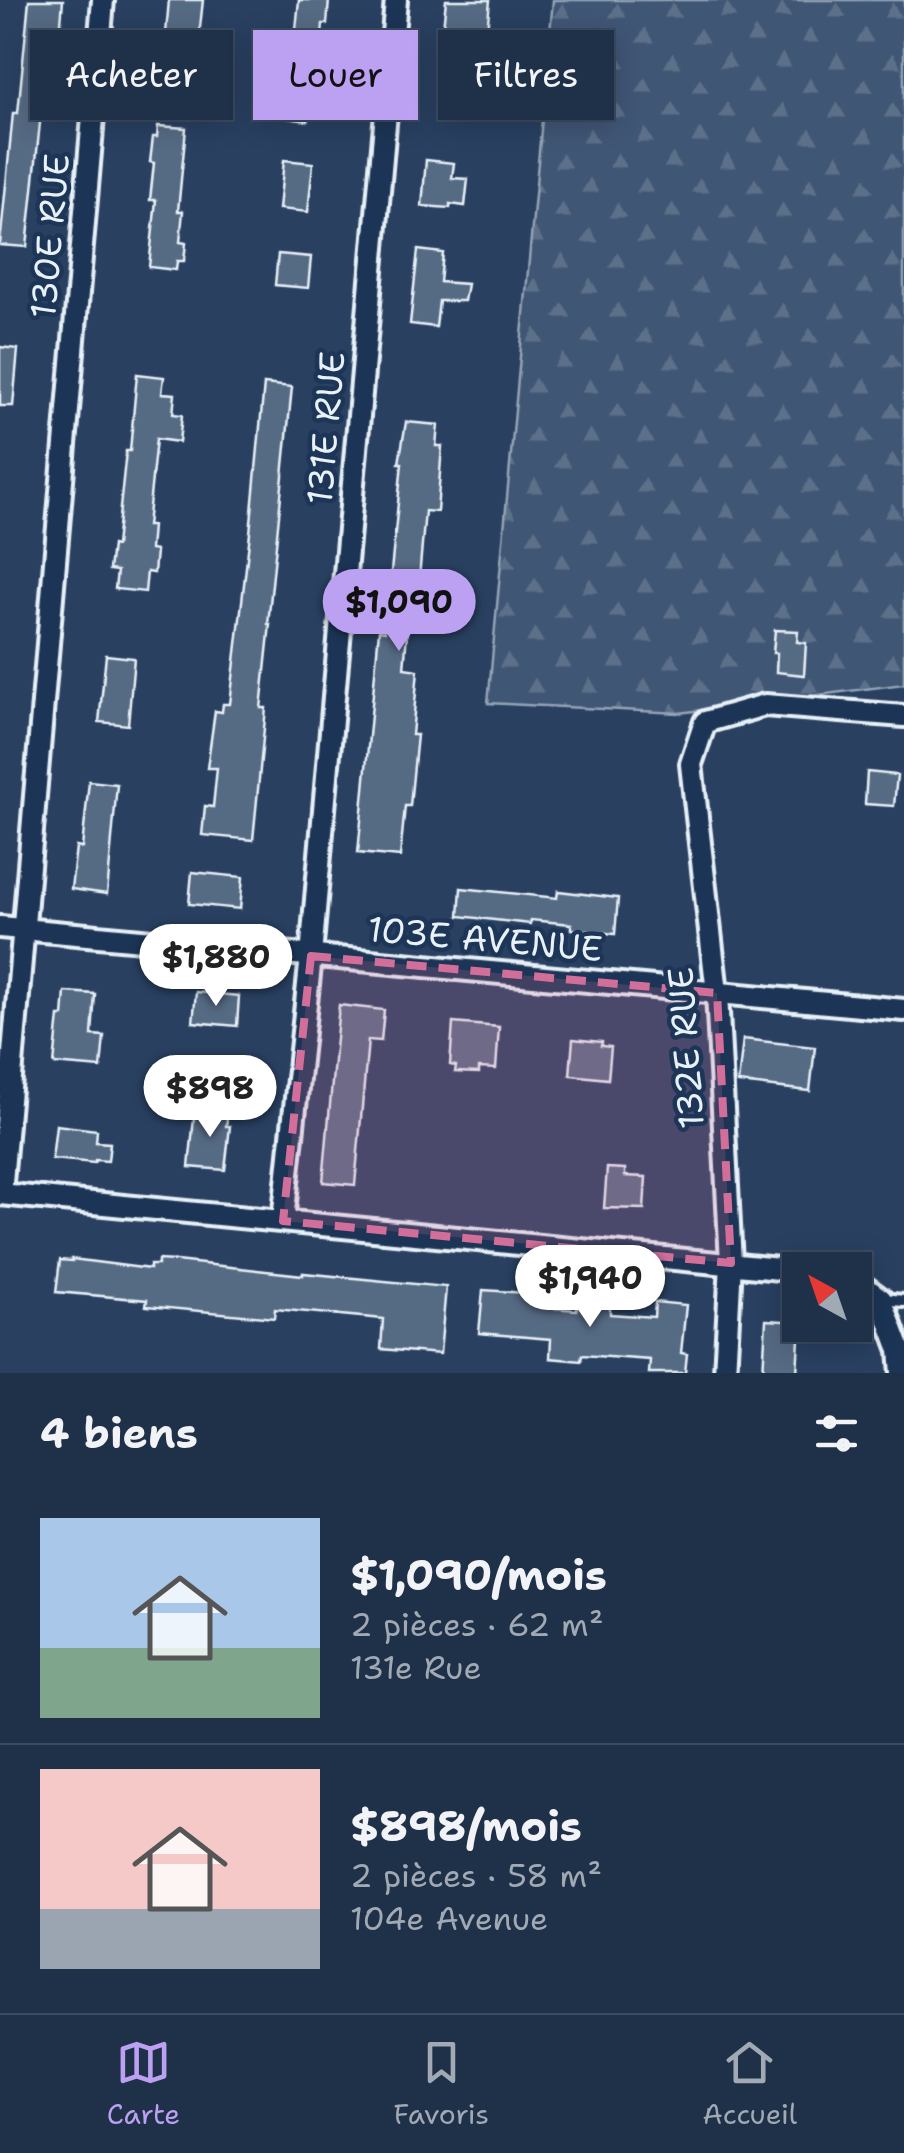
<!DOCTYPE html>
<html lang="fr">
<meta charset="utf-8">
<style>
:root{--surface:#1f3049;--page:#273850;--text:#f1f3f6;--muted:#a1a9b4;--line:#3c4b61;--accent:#bca0f2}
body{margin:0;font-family:"Shantell Sans",sans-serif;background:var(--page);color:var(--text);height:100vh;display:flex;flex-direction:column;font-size:38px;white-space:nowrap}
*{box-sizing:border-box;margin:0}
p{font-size:32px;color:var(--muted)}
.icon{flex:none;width:55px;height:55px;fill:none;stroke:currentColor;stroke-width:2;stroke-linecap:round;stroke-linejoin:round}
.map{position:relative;height:1373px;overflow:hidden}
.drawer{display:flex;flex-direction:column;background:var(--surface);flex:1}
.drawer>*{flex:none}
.hud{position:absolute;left:30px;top:30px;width:845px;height:90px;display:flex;gap:20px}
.needle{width:65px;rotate:320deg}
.fabs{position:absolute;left:782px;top:1252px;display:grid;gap:20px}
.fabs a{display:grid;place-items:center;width:90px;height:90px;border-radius:0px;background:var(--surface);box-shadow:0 5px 25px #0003,0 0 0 2px var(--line);font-size:50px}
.price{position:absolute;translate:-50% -85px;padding:0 22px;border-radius:35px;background:#fff;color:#222;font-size:32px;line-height:65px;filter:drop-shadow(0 2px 5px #0008)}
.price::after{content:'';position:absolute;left:50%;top:60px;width:30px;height:22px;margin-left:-15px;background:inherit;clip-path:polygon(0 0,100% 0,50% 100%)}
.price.on{background:var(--accent);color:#111}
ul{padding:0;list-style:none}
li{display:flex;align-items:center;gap:30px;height:250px;padding:0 40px}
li+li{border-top:2px solid var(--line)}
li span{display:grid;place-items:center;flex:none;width:280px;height:200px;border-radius:0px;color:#555}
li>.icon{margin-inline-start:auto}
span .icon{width:120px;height:120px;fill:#fffc;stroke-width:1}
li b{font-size:42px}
h2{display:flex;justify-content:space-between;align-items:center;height:120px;padding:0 40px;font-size:42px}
.tag{padding:0 35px;border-radius:0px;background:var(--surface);box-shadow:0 5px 25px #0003,0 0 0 2px var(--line);font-size:35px;line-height:90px}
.tag.on{background:var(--accent);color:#111}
.dock{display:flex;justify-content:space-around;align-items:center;height:140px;border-top:2px solid var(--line);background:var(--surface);font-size:28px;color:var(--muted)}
.dock a{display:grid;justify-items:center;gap:5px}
.dock .on{color:var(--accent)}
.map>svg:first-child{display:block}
.forest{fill:url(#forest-firs);stroke:#94a4b6;stroke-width:2.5}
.building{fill:#556a83;stroke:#e8f1f8;stroke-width:2.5}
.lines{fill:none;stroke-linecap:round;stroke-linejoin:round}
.service-casing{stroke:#e8f1f8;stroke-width:18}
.minor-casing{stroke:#e8f1f8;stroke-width:28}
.service{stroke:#1d3557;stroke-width:10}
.minor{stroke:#1d3557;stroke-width:20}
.marked{fill:#d16f9a;fill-opacity:0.2;stroke:#d16f9a;stroke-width:8;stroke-dasharray:20 12;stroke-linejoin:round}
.labels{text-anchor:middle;stroke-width:9;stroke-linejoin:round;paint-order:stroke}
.street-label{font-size:35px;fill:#e8f1f8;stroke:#1d3557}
</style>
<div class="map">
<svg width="904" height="1373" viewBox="0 0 904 1373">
<defs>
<pattern id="forest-firs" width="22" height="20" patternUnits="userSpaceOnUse" patternTransform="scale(2.5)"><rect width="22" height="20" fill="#415774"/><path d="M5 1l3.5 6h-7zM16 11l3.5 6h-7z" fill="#5c7089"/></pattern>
</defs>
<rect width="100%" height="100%" fill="#294061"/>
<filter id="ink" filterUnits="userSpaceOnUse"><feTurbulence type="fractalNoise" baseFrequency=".01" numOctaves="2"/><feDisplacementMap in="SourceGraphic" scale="20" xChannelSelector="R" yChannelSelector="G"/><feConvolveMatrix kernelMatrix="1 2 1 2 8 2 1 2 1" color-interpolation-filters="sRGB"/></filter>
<g filter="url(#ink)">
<path class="forest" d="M 553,0 L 904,0 L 904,684 L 679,713 L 488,703 Z"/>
<g class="building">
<path d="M 29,0 L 63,0 L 56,79 L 52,79 L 51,95 L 43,94 L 27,247 L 0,245 L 13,113 L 18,113 Z"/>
<path d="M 169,0 L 203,0 L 193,92 L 161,89 Z"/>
<path d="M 299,0 L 329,0 L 327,24 L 323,24 L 320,63 L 323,63 L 318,114 L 309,114 L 308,121 L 287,118 Z"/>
<path d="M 446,0 L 490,0 L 487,31 L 481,30 L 472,115 L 442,112 L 444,94 L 440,93 L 446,28 L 443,28 Z"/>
<path d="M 158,126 L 186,128 L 178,211 L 183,211 L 180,242 L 186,243 L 184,261 L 177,261 L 176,270 L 149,267 L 156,200 L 150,200 L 154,163 L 150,162 L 153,137 L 157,137 Z"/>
<path d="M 284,160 L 313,163 L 308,212 L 279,209 Z"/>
<path d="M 426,160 L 454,163 L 452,178 L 468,179 L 465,206 L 450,204 L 450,208 L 422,206 Z"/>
<path d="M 418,250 L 443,253 L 440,282 L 467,284 L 464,301 L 439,301 L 436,327 L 410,324 Z"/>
<path d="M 278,254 L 311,257 L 308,288 L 275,285 Z"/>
<path d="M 0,347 L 18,349 L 13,406 L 0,406 Z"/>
<path d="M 137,374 L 164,377 L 162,393 L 175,394 L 173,414 L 182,415 L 179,442 L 156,439 L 147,526 L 152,526 L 150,550 L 156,551 L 154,573 L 147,572 L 145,592 L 115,589 L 117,571 L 109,570 L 112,545 L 116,546 L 126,451 L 130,451 Z"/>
<path d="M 264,384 L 292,387 L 268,624 L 270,624 L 261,708 L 266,708 L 253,840 L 202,835 L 205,806 L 213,807 L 217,768 L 207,768 L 215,711 L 222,712 L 223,704 L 230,704 L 250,533 Z"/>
<path d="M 406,422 L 438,425 L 436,446 L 442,446 L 437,512 L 425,511 L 417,601 L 410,600 L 404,668 L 418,670 L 412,735 L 417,735 L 410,806 L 405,806 L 400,857 L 358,853 L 379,630 L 385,631 L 402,463 L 399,463 Z"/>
<path d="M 775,630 L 798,631 L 797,642 L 806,643 L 804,675 L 776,672 L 777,653 L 773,653 Z"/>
<path d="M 106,655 L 134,658 L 128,725 L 99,722 Z"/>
<path d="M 867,772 L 897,775 L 894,806 L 865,804 Z"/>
<path d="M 89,781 L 117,784 L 107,894 L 71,889 L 76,847 L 82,848 Z"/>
<path d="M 192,872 L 243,877 L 240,909 L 189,904 Z"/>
<path d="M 461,888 L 557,898 L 558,891 L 618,898 L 615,934 L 571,929 L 571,924 L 531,920 L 530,924 L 459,916 Z"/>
<path d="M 65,992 L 95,994 L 92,1035 L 104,1036 L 101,1068 L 54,1064 L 59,1016 L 63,1016 Z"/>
<path d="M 196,992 L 239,996 L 237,1026 L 193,1022 Z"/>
<path d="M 339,1005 L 384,1010 L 381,1041 L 368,1040 L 355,1185 L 323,1182 Z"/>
<path d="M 453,1023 L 499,1027 L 496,1069 L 479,1068 L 479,1073 L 455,1072 L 456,1066 L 450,1065 Z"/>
<path d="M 573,1039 L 602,1042 L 601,1046 L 611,1047 L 608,1079 L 570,1075 Z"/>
<path d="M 743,1039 L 815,1047 L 810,1091 L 738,1083 Z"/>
<path d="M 195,1108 L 228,1112 L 226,1126 L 230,1126 L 225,1170 L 189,1167 Z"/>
<path d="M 56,1125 L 97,1130 L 96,1142 L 110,1143 L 108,1161 L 95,1160 L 94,1163 L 52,1159 Z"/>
<path d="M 607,1168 L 625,1169 L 625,1176 L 646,1177 L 644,1209 L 604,1208 Z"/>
<path d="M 72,1259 L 150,1269 L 150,1265 L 158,1265 L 158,1260 L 176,1261 L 303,1275 L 303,1273 L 446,1287 L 440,1354 L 381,1349 L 383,1319 L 275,1309 L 274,1318 L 146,1306 L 147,1300 L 56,1292 L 60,1260 L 72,1261 Z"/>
<path d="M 483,1290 L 541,1294 L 540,1307 L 577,1310 L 577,1304 L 610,1306 L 610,1314 L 654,1317 L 655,1302 L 686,1305 L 681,1353 L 687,1354 L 685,1373 L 649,1373 L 650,1360 L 582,1355 L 581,1361 L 550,1358 L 551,1339 L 479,1333 Z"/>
<path d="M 766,1320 L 800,1322 L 797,1373 L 763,1373 Z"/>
</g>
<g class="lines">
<defs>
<path id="service" d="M 882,1299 L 904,1301"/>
<g id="minor">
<path d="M 0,927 L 904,1010"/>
<path d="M 0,1194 L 800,1271"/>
<path d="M 1,1194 L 103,0"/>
<path d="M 283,1221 L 311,956 L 396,0"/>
<path d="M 855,1280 L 881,1299 L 900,1350 L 902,1373"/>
<path d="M 725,1373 L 731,1263 L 717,993 L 691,764 L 705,722 L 765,705 L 904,716"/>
</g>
</defs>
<use href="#service" class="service-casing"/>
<use href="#minor" class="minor-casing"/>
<use href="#service" class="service"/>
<use href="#minor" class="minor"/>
</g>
</g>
<path class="marked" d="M 311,956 L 717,993 L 731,1263 L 283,1221 Z"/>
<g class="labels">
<g class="street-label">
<text transform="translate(50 236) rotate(-85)" y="12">130E RUE</text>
<text transform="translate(326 428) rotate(-85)" y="12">131E RUE</text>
<text transform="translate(485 939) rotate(5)" y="12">103E AVENUE</text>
<text transform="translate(686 1048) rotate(-94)" y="12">132E RUE</text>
</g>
</g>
</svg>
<div class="fabs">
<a><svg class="needle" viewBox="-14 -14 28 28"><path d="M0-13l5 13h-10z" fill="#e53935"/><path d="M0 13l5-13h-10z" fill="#a1a9b4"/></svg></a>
</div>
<b class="price on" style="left:399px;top:654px">$1,090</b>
<b class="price" style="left:216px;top:1009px">$1,880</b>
<b class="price" style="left:210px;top:1140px">$898</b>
<b class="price" style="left:590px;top:1330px">$1,940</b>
<div class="hud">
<a class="tag">Acheter</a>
<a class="tag on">Louer</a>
<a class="tag">Filtres</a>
</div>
</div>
<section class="drawer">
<h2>4 biens<svg class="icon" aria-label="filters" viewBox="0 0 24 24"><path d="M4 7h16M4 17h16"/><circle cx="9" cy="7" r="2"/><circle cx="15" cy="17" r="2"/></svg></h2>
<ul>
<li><span style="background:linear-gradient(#a9c7e8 65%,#7fa58c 0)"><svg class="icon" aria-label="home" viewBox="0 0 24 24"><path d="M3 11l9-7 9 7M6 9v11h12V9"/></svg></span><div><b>$1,090/mois</b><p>2 pièces · 62 m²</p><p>131e Rue</p></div></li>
<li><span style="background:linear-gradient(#f6c9c9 70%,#9aa5b1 0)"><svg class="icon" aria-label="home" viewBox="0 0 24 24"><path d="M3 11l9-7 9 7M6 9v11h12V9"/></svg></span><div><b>$898/mois</b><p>2 pièces · 58 m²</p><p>104e Avenue</p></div></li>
</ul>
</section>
<nav class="dock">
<a class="on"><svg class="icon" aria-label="map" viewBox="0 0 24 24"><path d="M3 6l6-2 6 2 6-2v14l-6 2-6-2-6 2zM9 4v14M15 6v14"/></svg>Carte</a>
<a><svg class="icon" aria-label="saved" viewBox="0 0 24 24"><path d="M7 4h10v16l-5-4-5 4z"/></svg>Favoris</a>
<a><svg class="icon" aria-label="home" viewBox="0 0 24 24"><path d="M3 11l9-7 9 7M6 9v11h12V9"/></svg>Accueil</a>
</nav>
